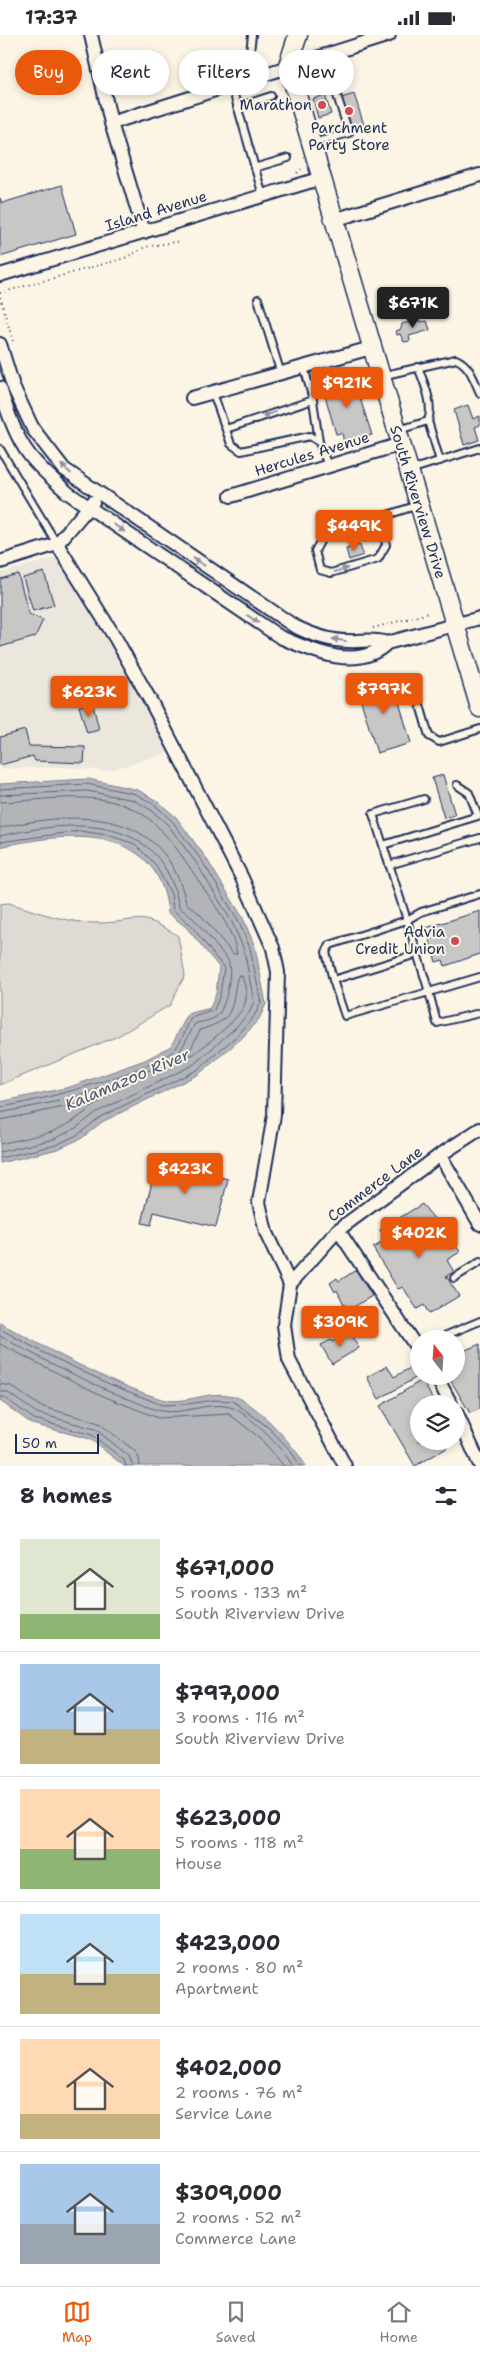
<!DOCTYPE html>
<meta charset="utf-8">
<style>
:root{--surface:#fff;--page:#f2f2f3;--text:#2b2b33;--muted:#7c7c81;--line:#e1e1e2;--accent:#ea580c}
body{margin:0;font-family:"Shantell Sans",sans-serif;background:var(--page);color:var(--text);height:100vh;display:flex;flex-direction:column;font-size:19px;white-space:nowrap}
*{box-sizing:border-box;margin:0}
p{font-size:16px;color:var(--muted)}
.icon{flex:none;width:28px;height:28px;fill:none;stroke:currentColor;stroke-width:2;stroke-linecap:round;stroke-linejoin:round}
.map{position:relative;height:1431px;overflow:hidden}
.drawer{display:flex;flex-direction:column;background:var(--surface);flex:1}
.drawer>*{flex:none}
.hud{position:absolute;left:15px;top:15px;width:450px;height:45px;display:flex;gap:10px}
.needle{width:32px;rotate:343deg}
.controls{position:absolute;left:410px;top:1295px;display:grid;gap:10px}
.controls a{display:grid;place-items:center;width:55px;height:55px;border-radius:50%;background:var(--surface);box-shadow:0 2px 8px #0003;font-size:25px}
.scale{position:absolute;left:15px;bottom:12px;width:84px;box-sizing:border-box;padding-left:5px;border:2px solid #1b2f5e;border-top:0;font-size:14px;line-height:18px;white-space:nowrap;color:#1b2f5e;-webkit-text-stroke:4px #fcf5e5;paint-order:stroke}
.price{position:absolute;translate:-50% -42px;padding:0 11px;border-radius:5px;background:var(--accent);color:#fff;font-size:16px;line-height:32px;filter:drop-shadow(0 1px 2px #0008)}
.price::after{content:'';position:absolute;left:50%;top:30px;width:15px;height:11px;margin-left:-8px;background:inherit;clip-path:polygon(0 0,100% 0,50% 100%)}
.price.selected{background:#222;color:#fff}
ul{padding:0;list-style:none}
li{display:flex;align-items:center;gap:15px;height:125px;padding:0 20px}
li+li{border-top:1px solid var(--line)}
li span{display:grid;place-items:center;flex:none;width:140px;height:100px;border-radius:0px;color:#555}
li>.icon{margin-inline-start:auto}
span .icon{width:60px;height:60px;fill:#fffc;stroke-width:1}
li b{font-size:21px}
h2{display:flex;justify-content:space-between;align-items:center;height:60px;padding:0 20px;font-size:21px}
.tag{padding:0 18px;border-radius:22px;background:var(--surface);box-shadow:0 2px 8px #0003;font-size:18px;line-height:45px}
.tag.selected{background:var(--accent);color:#fff}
.status{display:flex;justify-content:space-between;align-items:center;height:35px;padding:0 25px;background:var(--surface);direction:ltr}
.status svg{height:14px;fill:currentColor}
.tabs{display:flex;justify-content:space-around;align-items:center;height:70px;border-top:1px solid var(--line);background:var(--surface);font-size:14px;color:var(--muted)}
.tabs a{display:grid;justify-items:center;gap:2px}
.tabs .selected{color:var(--accent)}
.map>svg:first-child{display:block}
.built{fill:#ece7dc}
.green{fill:#dfdbd4;stroke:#7d8599}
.water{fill:#b2b4b8;stroke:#767f94}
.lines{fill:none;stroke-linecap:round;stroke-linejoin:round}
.shore{stroke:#576482;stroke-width:1}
.building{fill:#c8c7c6;stroke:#1b2f5e}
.lane-casing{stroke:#1b2f5e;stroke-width:10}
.street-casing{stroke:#1b2f5e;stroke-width:16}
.secondary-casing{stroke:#1b2f5e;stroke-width:21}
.path{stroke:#1b2f5e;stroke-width:2;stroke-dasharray:1 4;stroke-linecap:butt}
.lane{stroke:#fcf5e5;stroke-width:6}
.street{stroke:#fcf5e5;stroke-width:12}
.secondary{stroke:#fcf5e5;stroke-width:18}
.oneway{fill:#8c92a2}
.poi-dot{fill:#d1495b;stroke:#fcf5e5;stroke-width:2}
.labels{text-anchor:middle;stroke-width:4;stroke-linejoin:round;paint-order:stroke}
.poi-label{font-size:15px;fill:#1b2f5e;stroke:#fcf5e5;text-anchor:end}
.street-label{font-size:15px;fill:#1b2f5e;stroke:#fcf5e5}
.water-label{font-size:16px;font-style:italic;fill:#485779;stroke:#fcf5e5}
</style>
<div class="status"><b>17:37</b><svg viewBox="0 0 49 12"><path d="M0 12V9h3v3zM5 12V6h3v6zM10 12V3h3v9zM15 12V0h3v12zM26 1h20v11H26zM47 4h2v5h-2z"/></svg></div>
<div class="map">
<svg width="480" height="1431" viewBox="0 0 480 1431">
<rect width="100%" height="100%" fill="#fcf5e5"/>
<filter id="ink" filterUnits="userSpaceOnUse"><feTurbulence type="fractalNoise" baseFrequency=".02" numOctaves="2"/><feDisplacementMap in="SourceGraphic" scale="10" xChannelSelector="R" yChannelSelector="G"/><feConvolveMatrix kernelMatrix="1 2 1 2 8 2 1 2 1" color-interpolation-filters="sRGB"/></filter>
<g filter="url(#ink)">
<path class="built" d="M 59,522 L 170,717 L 108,736 L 62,732 L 0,734 L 0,538 Z"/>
<path class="green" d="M 9,868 C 34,876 71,889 97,888 C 139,888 137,874 178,901 L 185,940 L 170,970 L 118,1001 L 0,1050 L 0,869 Z"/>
<g class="water">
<path d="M 88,744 L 138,755 L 157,766 L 176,782 L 206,823 L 243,883 L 255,912 L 266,969 L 259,984 L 242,1003 L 199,1039 L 102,1087 L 82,1103 L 58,1114 L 0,1128 L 0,1067 L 70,1052 L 145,1025 L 171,1011 L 188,979 L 210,973 L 216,959 L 219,932 L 186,892 L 168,878 C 159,787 65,797 0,812 L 0,749 Z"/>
<path d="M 0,1288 C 52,1316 105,1346 161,1364 C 176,1369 196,1362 210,1360 C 217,1359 227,1359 233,1361 C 254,1365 295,1412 306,1431 L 124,1431 L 90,1404 L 32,1389 L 0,1366 Z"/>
</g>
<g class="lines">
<g class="shore">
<path d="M 0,754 L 87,749 L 136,759 L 155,770 L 172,786 L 202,826 L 238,885 L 250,913 L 261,968 L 254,981 L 239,999 L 197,1035 L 100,1082 L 79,1099 L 56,1110 L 0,1123"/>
<path d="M 0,760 L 87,756 L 134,765 L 151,775 L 168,790 L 197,829 L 232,887 L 244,915 L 254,967 L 249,978 L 234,994 L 193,1030 L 97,1077 L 76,1093 L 54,1104 L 0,1117"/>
<path d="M 0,767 C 46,766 104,752 145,781 C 165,794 187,828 200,848 C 214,868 233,895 237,919 L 233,919 L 200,879 L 186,868 C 165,772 78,775 0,793"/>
<path d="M 0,801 C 74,784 162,778 179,872 L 194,884 L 228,925 C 233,936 226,973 217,981 C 212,986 202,986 195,989 L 179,1018 L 150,1035 L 74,1063 L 0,1078"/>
<path d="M 0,807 L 80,796 L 108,800 L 135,809 L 155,829 L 171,859 L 173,875 L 190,889 L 224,933 L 220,960 L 214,975 L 191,983 C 186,993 182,1006 175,1014 C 156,1035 30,1069 0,1072"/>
<path d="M 239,940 L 242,941 C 244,948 247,957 246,964 C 245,981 206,1009 193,1020 L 190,1020 L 189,1017 L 200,995 C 226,986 231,984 235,954 C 236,949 236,944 239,940 Z"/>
<path d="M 0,1085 L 74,1070 L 106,1058 L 109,1060 L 72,1087 L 52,1097 L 0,1109"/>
<path d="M 0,1294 L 44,1318 L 107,1348 L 162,1370 L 188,1369 L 213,1365 L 233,1366 L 269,1393 L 291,1416 L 300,1431"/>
<path d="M 0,1301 C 41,1324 83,1345 126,1363 C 137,1367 150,1374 162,1376 C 184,1380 208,1366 230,1372 C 247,1376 284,1415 293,1431"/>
<path d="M 0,1309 L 101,1360 L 158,1383 L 229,1379 L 260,1403 L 284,1431"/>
<path d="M 0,1349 L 11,1351 L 40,1371 L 99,1388 L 135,1416 L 139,1423 L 140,1431"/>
<path d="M 0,1356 L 8,1358 L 37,1378 L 95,1394 L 129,1421 L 133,1431"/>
<path d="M 0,1362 L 5,1363 L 34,1384 L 92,1400 L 124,1425 L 126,1431"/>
</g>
</g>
<g class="building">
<path d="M 354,59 L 364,90 L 348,95 L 338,64 Z"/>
<path d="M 325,60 L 331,79 L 318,83 L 313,64 Z"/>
<path d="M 62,150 L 76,199 L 0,222 L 0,163 L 2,168 Z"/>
<path d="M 420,284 L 421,287 L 427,286 L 430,295 L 409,301 L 410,306 L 404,307 L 400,299 L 397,300 L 396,296 L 401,294 L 402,289 Z"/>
<path d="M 353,342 L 372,400 L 344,408 L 342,398 L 336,399 L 322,350 L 327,348 L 331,343 L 338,346 Z"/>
<path d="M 468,370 L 473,384 L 480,381 L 480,390 L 475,392 L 479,405 L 464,410 L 454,375 Z"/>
<path d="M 360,510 L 363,520 L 349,525 L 346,514 Z"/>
<path d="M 44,537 L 54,570 L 33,576 L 23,543 Z"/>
<path d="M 18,539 L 29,579 L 43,585 L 35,602 L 0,612 L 0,544 Z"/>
<path d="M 392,643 L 411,708 L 377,718 L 357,653 Z"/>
<path d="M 93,670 L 99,695 L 87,698 L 79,671 Z"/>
<path d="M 25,695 L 29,711 L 85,712 L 84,728 L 35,726 L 33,721 L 0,730 L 0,702 Z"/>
<path d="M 443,740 L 455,780 L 444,783 L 432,743 Z"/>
<path d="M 480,876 L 480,919 L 445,931 L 443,925 L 436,927 L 426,893 Z"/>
<path d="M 157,1126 L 228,1144 L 216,1192 L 154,1177 L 151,1190 L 142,1188 Z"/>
<path d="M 422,1169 L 436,1186 L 434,1188 L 441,1198 L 437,1200 L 439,1204 L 448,1198 L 460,1217 L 447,1225 L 454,1237 L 446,1241 L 459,1261 L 429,1279 L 424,1270 L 417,1274 L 403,1252 L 398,1254 L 373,1213 L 386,1205 L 380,1195 Z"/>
<path d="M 356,1235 L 372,1261 L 347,1276 L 337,1255 L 335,1257 L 330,1248 L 337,1243 L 339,1246 Z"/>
<path d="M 349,1297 L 359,1313 L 332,1329 L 321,1310 L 331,1305 L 332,1307 Z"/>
<path d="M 480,1309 L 480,1374 L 470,1378 L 448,1341 L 456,1341 L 456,1319 Z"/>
<path d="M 387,1331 L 394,1342 L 412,1332 L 417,1342 L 379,1364 L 367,1342 Z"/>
<path d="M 422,1345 L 435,1368 L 419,1369 L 419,1406 L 443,1406 L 447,1413 L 415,1431 L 380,1371 Z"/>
</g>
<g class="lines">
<defs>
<g id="lane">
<path d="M 252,0 L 249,26 L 252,42"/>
<path d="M 231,49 L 263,161"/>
<path d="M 237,72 L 271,61"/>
<path d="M 313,108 L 349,98 L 331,42 L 321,45 L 314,23"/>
<path d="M 254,133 L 288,123"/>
<path d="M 258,264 L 281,339"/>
<path d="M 304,332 L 313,365 L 319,407"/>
<path d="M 381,341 L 456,324 C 470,330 474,345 480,358"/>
<path d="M 213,358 L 231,409 L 241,416 L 310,401 L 319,407 L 328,431"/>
<path d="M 428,386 L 440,426"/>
<path d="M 226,394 L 313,365"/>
<path d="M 399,395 L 428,386 C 434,369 424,348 418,332"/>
<path d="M 0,414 L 57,509"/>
<path d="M 410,435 L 480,413"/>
<path d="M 381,482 L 386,510 L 378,524 L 331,538 L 320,535 L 315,516 L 323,501 L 418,470"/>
<path d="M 414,649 L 429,701 L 439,707 L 480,694"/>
<path d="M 383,810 L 373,779 L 424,764"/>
<path d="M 389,830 L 480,803"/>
<path d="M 480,859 L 421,877 L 407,885 L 429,957 L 480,942"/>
<path d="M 417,919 L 333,945 L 345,981 L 429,957 L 437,988 L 480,978"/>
<path d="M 333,945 L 326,917 L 330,910 L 407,885 L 383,810 L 478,781 L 469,758 L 457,750"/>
<path d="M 454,1243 L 480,1227"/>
<path d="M 437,1304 L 480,1286"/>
</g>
<g id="street">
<path d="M 91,0 L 111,88 L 144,197"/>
<path d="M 111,88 L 389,0"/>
<path d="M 334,185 L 480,140"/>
<path d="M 0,240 L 322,143"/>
<path d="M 0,309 L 13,351 L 33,394 L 64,434 L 294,591 C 310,599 329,606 348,606 C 362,607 372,603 387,608"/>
<path d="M 0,353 C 6,373 13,395 24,412 C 35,430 53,444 68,458 L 280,602 C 312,616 358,637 387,608 L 480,583"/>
<path d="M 192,363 L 371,313"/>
<path d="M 231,461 L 401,409"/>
<path d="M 57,509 L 116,604 L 150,665 L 242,843 L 273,913 L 278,937 L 274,1080 L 259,1167 L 266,1198 L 290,1249"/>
<path d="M 0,527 L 57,509 L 93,467"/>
<path d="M 440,1120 L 480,1189"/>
<path d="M 338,1195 L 419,1316"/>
<path d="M 436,1341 L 451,1369"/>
<path d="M 456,1377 L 480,1430"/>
<path d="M 345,1431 L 289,1325 L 284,1290 L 290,1249 L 338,1195 L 440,1120 L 480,1094"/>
</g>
<path id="secondary" d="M 298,0 L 288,30 L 480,673"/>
</defs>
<use href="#lane" class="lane-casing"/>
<use href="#street" class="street-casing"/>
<use href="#secondary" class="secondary-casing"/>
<g class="path">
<path d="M 297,138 L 301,134"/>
<path d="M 0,258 L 125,223 L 145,212 L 181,206"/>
<path d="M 0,262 L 13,306"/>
<path d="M 373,593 L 429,578"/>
</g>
<use href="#lane" class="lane"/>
<use href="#street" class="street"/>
<use href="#secondary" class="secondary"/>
</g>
<defs><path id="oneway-solid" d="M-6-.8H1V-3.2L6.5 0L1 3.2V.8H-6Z" transform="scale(1.25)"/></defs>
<g class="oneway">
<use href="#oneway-solid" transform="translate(269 379) rotate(161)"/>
<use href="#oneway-solid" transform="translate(66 434) rotate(-138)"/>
<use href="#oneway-solid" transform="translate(119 493) rotate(34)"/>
<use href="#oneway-solid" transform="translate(199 527) rotate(-146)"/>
<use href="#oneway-solid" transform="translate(341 535) rotate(-17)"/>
<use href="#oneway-solid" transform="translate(253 584) rotate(34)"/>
<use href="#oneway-solid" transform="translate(339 605) rotate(-171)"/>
</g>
</g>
<g class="poi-dot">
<circle cx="322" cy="70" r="5"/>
<circle cx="349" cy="76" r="5"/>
<circle cx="455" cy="906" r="5"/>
</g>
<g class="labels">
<g class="poi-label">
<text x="312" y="75">Marathon</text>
<text x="349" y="98" text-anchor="middle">Parchment<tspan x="349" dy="17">Party Store</tspan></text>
<text x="445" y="902">Advia<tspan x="445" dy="17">Credit Union</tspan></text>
</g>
<g class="street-label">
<text transform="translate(156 176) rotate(-17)" y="5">Island Avenue</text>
<text transform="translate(312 419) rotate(-17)" y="5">Hercules Avenue</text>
<text transform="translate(418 467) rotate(73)" y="5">South Riverview Drive</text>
<text transform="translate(375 1149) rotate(-37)" y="5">Commerce Lane</text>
</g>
<g class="water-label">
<text transform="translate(127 1044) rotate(-23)" y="6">Kalamazoo River</text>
</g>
</g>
</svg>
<div class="controls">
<a><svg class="needle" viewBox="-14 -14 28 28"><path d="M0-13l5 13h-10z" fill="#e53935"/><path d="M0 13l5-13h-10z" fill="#7c7c81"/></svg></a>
<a><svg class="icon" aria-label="layers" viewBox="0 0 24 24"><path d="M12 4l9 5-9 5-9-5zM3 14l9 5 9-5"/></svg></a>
</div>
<div class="scale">50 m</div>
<b class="price selected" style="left:413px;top:294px">$671K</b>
<b class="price" style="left:347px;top:374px">$921K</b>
<b class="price" style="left:354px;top:517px">$449K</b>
<b class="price" style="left:384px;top:680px">$797K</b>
<b class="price" style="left:89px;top:683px">$623K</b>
<b class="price" style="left:185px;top:1160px">$423K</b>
<b class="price" style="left:419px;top:1224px">$402K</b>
<b class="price" style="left:340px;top:1313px">$309K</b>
<div class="hud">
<a class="tag selected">Buy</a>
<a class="tag">Rent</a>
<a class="tag">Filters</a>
<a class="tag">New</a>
</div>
</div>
<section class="drawer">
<h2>8 homes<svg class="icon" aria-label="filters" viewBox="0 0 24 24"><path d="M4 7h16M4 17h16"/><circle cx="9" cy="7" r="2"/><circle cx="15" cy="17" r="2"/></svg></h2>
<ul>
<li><span style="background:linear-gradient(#dfe7d0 75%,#8fb573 0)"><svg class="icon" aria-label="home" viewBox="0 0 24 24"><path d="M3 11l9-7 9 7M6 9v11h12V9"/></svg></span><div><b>$671,000</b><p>5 rooms · 133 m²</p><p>South Riverview Drive</p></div></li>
<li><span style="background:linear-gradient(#a9c7e8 65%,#c2b280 0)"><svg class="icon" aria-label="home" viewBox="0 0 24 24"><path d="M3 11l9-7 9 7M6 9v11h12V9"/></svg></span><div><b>$797,000</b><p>3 rooms · 116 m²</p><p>South Riverview Drive</p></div></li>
<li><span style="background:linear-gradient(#ffd9b3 60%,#8fb573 0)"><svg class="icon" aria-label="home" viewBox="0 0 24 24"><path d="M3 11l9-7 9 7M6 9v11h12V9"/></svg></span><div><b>$623,000</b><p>5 rooms · 118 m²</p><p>House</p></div></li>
<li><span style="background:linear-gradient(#bfe0f5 60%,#c2b280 0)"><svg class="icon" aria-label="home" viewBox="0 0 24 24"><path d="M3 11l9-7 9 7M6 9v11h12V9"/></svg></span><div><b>$423,000</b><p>2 rooms · 80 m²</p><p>Apartment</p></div></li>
<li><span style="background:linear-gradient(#ffd9b3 75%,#c2b280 0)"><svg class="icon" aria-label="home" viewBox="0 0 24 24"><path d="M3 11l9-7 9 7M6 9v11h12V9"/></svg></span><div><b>$402,000</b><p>2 rooms · 76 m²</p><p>Service Lane</p></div></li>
<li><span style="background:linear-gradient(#a9c7e8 60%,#9aa5b1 0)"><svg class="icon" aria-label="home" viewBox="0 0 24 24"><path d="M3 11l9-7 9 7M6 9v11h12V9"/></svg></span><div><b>$309,000</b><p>2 rooms · 52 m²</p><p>Commerce Lane</p></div></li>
</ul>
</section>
<nav class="tabs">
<a class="selected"><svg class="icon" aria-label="map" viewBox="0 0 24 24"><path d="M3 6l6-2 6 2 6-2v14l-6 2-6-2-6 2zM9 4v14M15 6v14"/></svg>Map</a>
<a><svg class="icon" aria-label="saved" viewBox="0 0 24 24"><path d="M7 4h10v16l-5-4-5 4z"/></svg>Saved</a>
<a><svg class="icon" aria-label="home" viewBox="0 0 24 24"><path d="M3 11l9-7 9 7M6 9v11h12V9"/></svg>Home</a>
</nav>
